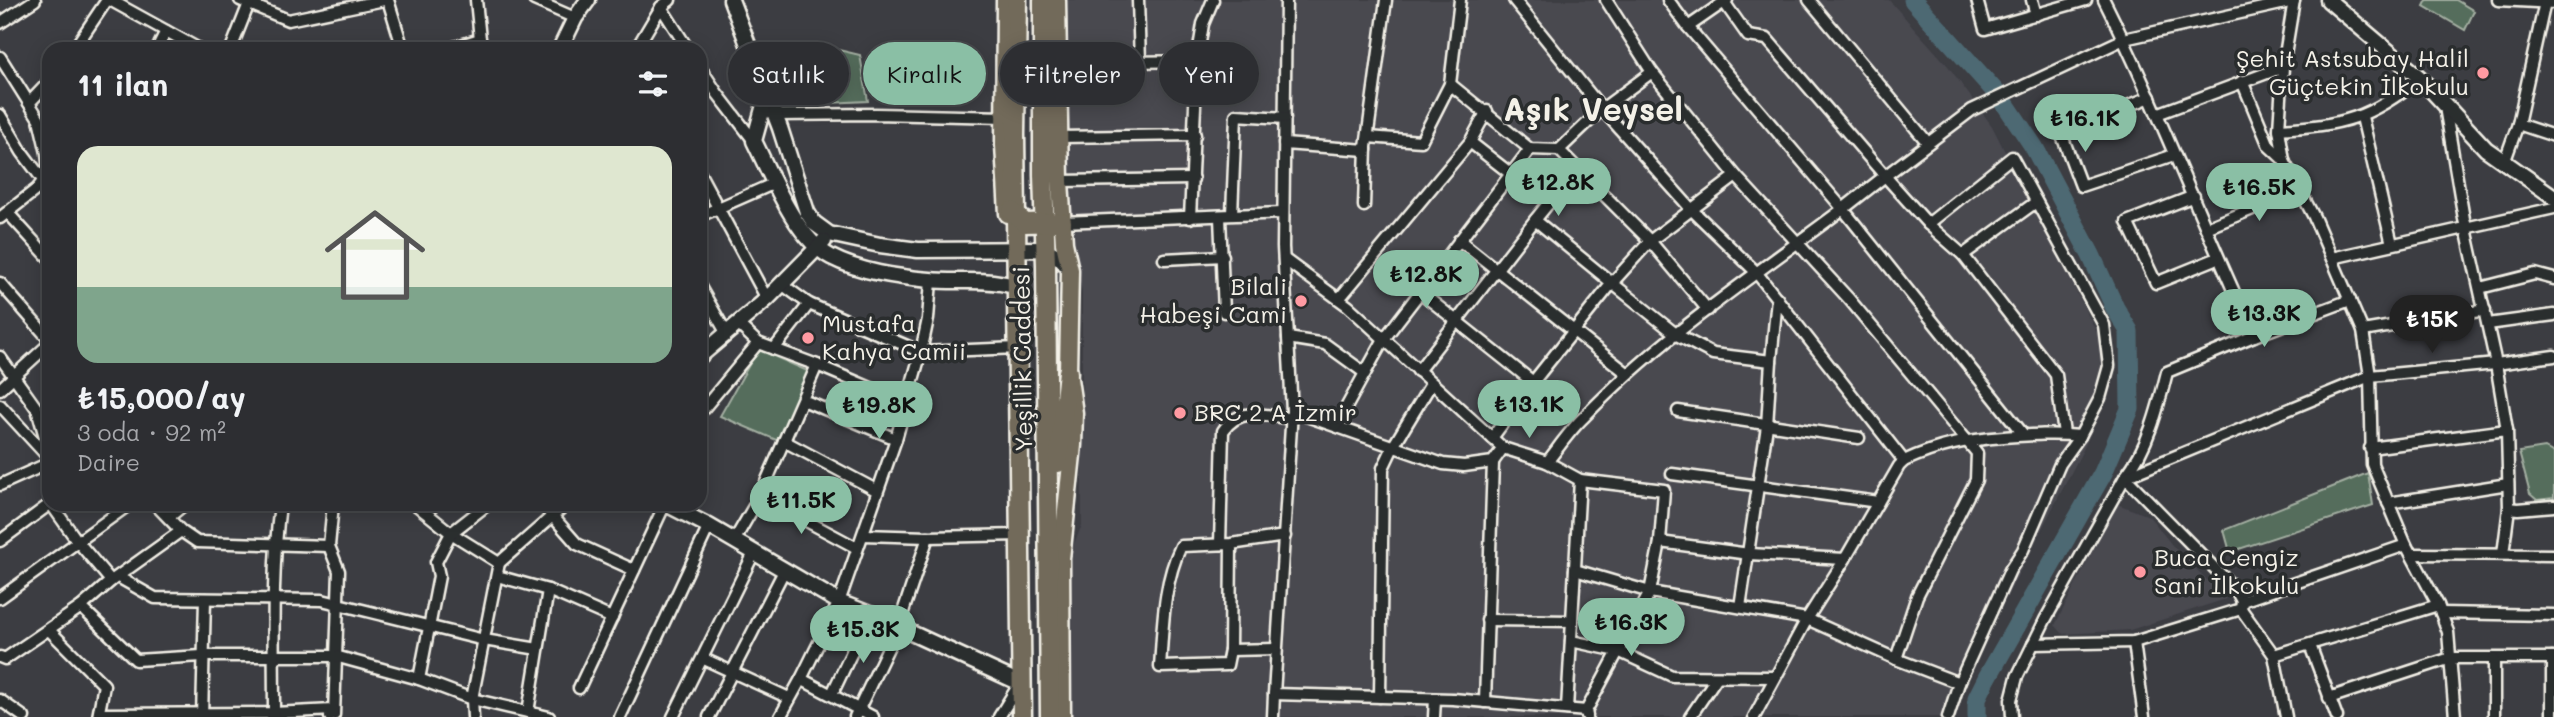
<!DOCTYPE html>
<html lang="tr">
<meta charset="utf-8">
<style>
:root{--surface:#2d2e32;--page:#393a3e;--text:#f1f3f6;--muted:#a7a8ac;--line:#484a4d;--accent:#8abfa5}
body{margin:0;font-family:Mali,sans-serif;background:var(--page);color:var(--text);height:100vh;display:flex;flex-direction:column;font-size:26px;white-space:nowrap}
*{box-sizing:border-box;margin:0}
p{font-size:23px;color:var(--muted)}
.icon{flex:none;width:38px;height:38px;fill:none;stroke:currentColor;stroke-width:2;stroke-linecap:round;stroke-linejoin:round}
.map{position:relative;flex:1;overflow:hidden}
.panel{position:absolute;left:42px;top:42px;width:665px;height:469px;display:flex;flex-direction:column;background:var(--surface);border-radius:21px;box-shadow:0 4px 18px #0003,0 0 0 2px var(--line)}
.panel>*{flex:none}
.hud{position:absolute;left:728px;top:42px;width:665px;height:63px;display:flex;gap:14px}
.price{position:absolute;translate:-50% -60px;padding:0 16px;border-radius:24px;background:var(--accent);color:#111;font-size:23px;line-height:46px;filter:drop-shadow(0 2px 4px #0008)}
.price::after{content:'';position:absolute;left:50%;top:42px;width:21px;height:16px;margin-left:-10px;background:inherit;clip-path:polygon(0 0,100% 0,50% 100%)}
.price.current{background:#222;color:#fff}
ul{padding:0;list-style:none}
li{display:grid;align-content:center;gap:14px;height:371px;padding:0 35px}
li span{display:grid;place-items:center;height:217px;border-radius:21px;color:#555}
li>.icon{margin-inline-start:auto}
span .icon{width:126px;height:126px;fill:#fffc;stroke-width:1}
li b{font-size:30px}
h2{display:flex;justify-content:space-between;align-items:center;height:84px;padding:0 35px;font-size:30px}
.chip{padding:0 24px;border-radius:32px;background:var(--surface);box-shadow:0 4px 18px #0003,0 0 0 2px var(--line);font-size:24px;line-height:63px}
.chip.current{background:var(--accent);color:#111}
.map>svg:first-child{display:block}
.built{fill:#494850}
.green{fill:#546d5c;stroke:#a4afa2;stroke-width:2}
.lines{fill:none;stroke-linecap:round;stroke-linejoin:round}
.river{stroke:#4e6973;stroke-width:19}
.street-casing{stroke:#f4f1e8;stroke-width:15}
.secondary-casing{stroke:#f4f1e8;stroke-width:19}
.primary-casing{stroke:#f4f1e8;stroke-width:21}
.highway-casing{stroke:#f4f1e8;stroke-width:23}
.street{stroke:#2a2d2e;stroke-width:10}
.secondary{stroke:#2a2d2e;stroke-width:14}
.primary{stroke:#726b5a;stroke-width:16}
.highway{stroke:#726b5a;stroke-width:18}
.poi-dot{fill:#ff9aa2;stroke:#2a2d2e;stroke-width:2.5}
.labels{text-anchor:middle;stroke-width:7;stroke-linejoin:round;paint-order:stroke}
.poi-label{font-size:24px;fill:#f4f1e8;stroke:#2a2d2e;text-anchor:start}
.street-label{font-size:24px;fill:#f4f1e8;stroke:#2a2d2e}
.district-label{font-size:32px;font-weight:bold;fill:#f4f1e8;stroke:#2a2d2e}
</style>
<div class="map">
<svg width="2554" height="717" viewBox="0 0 2554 717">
<rect width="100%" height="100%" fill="#3c3d42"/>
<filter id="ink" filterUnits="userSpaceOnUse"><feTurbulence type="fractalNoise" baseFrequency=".0143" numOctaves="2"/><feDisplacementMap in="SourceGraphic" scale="14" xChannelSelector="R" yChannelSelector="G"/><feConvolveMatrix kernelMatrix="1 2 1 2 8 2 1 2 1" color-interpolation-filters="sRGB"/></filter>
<g filter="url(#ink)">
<g class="built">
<path d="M 1066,0 L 1889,0 L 1948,66 L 1992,126 L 2115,368 L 2086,444 L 1980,648 L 1957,707 L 1957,717 L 1071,717 L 1067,560 L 1082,525 L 1082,291 L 1069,231 L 1063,190 Z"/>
<path d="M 2117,504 L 2149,516 L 2172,545 L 2226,599 L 2130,630 L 2063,634 L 2055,625 Z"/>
</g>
<g class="green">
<path d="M 2427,0 L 2456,0 L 2474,11 L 2465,30 L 2424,6 Z"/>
<path d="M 822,46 L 860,55 L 868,101 L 785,105 L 765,52 L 777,47 Z"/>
<path d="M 758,349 L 812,373 L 781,442 L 720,416 Z"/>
<path d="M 2545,448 L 2554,453 L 2554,498 L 2537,500 L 2530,494 L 2519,452 Z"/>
<path d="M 2368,473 L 2373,505 L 2230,552 L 2224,530 Z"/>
</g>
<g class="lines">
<path class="river" d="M 1913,0 L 2002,99 L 2034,147 L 2091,255 L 2115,308 L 2129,331 L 2130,409 L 2103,473 L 1987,678 L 1977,698 L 1977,717"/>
<defs>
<g id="street">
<path d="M 110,0 L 199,49"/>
<path d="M 240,0 L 288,20 L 384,0"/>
<path d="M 388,0 L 403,49"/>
<path d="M 476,0 L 481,49"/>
<path d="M 534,0 L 575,18"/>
<path d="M 1138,0 L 1140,62"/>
<path d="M 1286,0 L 1283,247 L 1292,411 L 1443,464 L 1464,466 L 1493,462 L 1503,448 L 1547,462 C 1559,447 1570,430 1584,417 C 1661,337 1755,275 1843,209 L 1688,27 L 1668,0"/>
<path d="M 1514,0 L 1602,109 L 1692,210 L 1756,272 L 1904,461 L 1899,466 L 1845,559 L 1749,554 L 1660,542"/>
<path d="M 1809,0 L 1928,143"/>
<path d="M 1977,0 L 1985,29 L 2086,0"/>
<path d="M 2032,0 L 2036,15"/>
<path d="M 2104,0 C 2159,110 2202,225 2254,336"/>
<path d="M 2294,0 L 2283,67 L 2279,129 L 2284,161 L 2314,217 L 2363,331 L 2370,376 L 2372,464 L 2406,545 L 2438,605 L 2448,632 L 2455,717"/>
<path d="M 2498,0 L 2554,3"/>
<path d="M 1724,2 L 1748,36 L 1767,39 L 1885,176 L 1843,209 L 2023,434"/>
<path d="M 661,7 L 688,49"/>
<path d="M 0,23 L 35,0"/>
<path d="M 1688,27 L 1727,0"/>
<path d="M 74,49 L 107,0"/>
<path d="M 157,49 L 166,31"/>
<path d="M 231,49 L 250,1"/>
<path d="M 448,49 L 480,39"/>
<path d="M 636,49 L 661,7 L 670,0"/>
<path d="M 0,57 L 39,119 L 47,153 L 49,173 L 37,189 L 0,218"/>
<path d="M 1059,63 L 1197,61"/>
<path d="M 700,67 L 717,93 L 754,141"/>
<path d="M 1652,72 L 1736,176 L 1849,299 L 1977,453 L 1976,480 L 1917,596 L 1896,659"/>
<path d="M 2242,81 L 2269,146 L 2284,160"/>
<path d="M 1450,84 L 1530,149 L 1559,150"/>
<path d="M 2150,97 L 2061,133 L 2081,186 L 2174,155"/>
<path d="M 29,103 L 49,82"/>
<path d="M 2445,107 L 2464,219 L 2496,364 L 2507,430 L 2509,508 L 2503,554"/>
<path d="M 2157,114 L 2283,67"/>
<path d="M 0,115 L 22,152 L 49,188"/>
<path d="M 775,115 L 876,114 L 1005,117"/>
<path d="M 2362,117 L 2392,244"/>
<path d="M 2518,124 L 2554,136"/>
<path d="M 2279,129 C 2343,125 2370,119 2420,78"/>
<path d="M 1059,137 L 1195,135"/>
<path d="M 1368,137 L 1421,141 L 1450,84 L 1460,0"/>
<path d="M 1470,142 L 1511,174"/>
<path d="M 1284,144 L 1366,150"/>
<path d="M 2504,163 L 2518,124 L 2545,2"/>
<path d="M 1577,168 L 1559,150 L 1602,109 L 1652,72 L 1606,0"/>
<path d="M 700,174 L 767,299"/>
<path d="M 1736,176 L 1650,241 L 1612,283 L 1677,335 L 1713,354 L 1771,361 L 1767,426 L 1740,607"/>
<path d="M 1060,181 L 1193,179"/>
<path d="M 2194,196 L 2127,222 L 2156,283 L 2218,258"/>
<path d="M 1364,206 L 1366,147 L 1386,0"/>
<path d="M 8,213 L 49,258"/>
<path d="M 1232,214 L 1236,115 L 1285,118"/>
<path d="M 700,216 L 775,183"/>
<path d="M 1220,217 L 1224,312"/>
<path d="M 1190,218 L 1197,61 L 1203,24 L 1213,0"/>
<path d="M 1535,220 L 1577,168 L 1650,241 L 1708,310"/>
<path d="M 1062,222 L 1283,213"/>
<path d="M 2206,228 L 2299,190"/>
<path d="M 1459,240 L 1628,374"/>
<path d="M 1963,255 L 2036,202"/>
<path d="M 2332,258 L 2554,208"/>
<path d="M 1164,259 L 1223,256"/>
<path d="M 1284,259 L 1348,306 L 1503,448"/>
<path d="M 0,283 L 49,339"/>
<path d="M 783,285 L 809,304 L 921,352 L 1018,348"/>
<path d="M 700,287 L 727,334"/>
<path d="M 2480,288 L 2535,274 L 2554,279"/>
<path d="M 1420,292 L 1533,382 L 1492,438"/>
<path d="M 1339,299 L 1470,142 L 1487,111"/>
<path d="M 2488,324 L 2554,315"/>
<path d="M 739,325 L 758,343 L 817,365 L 906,403"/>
<path d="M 2363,331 L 2485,310"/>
<path d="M 1288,338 L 1325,344 L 1365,373 L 1384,339 L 1530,149"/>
<path d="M 774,349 L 809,304"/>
<path d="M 0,357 L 37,409 L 49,451"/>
<path d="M 1771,361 L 1777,298"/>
<path d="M 1418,371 L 1535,220 L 1612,283 L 1533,382"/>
<path d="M 0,389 L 49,344"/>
<path d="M 803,400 L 896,439"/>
<path d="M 0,405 L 49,458"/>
<path d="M 1292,411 L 1274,694 L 1453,699 L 1586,711"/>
<path d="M 1678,411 L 1859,438"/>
<path d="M 700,413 L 758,343"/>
<path d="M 1336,426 L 1365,373"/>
<path d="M 2064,434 L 2056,375 L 1963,255 L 1928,224 L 1885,176 L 1972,110 L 2124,39 L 2294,1"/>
<path d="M 784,441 L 876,490"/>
<path d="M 2370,448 L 2507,430"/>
<path d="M 1904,461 C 1939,445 1966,440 2004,437 C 2030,435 2054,433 2080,436"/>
<path d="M 1547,462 L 1580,480 L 1567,709"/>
<path d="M 1672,474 L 1878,502"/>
<path d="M 1580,480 L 1664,490 L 1660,542 L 1650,592 L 1586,711 L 1587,716"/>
<path d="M 0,485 L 49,463"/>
<path d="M 760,496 L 857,548"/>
<path d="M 2388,503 L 2508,484"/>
<path d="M 51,504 L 78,542 L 111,581"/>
<path d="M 155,504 L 181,531 L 197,542 L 329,546"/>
<path d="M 333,504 L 329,546 L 339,571 L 334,715"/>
<path d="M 415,504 L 451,533 L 499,563 L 472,699 L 473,717"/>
<path d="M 542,504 L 577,544 L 634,570"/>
<path d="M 2509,508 L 2518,509 L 2554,506"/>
<path d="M 169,517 L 185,504"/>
<path d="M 863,535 L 928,537 L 1020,535"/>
<path d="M 0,541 L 50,504"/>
<path d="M 734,541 L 760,496 L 817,365"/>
<path d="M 1220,544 L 1223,431 C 1239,406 1266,415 1292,419"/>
<path d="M 1231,544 L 1230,650 L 1227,665 L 1160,667 C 1163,626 1163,583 1181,546 L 1231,544 L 1285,536"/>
<path d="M 2412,554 L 2554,555"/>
<path d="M 1845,559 L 1807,619 L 1896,659 L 1959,683 L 2010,570 L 2023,550 L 2060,464 L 2080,436 L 2100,398 L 2109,366 L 2104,325 L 2012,157 L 1928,224"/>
<path d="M 499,563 L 566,504"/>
<path d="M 1575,570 L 1650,592 L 1807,619 L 1754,717"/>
<path d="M 497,576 L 548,590 L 612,618"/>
<path d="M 118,577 L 155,598 L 322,600 L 484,640 L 538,649"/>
<path d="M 0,598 L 130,504"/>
<path d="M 2242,601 L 2236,590 L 2125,477 C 2148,448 2158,408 2167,372 L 2254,336 L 2350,300"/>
<path d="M 81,607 L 136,660 L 202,656 L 335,656 L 419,679 L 472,699 L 549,717"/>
<path d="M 2241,609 L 2274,655 L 2286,717"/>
<path d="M 2441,613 L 2554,615"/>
<path d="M 1487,620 L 1572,621"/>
<path d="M 49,630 L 104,685 L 98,717"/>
<path d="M 1571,641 L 1618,651 L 1672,676 L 1775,677"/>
<path d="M 2134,642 L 2144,717"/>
<path d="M 2033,644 L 2134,642 L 2241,609 L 2242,601 L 2406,545"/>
<path d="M 2310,645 L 2337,717"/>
<path d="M 1230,650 L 1276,649"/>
<path d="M 2274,655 L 2438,605"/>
<path d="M 0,657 L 5,659 L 81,607 L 111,581 L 181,531"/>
<path d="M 704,659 L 789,698"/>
<path d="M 419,679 L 439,576 L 436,562 L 451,533 L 488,504"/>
<path d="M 801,679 L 839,602 L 896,439 L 921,352 L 928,319 L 931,281"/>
<path d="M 579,688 L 665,504"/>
<path d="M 832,694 L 870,614"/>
<path d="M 1380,697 L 1383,468 L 1394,445 L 1431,384"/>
<path d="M 2329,698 L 2451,658 L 2554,658"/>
<path d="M 0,700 L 24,717"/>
<path d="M 1485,702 L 1493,462"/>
<path d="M 528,712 L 548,590"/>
<path d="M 100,714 L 274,713 L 333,710 L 330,717"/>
<path d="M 202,717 L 205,599"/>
<path d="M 274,717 C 274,645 271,575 280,504"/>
<path d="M 620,717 L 709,526"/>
<path d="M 673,717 L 754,553"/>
<path d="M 709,717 L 784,571"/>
<path d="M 780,717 L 801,679 L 873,717"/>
<path d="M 855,717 L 898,627 L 928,537"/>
<path d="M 999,717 L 1020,683"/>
<path d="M 1273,717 L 1274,694"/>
<path d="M 1434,717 L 1435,699"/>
<path d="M 1690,717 L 1717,677"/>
<path d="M 1948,717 L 1959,683"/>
<path d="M 2012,717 L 2011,700 L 2017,677 L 2045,620 L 2125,477 L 2370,376 L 2496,364 L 2554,356"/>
<path d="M 2494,717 L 2494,659"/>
<path d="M 2552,717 L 2552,658"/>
</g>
<g id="secondary">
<path d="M 731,0 L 780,128 L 807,212 L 814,223 L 829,234 L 880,245 L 918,250 L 1045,249 L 1060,258 L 1070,270"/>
<path d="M 2328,0 L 2420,78 L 2486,149 L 2554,197"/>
<path d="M 560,49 L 575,18 L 588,0"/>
<path d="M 767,94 L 754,141 C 771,175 796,239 831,257 C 860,272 897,277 930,280 C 957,283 984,278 1010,285"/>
<path d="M 700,356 L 767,299 L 824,241"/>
<path d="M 666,504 L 709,526 L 839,602 L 870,614 L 1020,683"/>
</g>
<g id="primary">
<path d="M 1005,0 L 1004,145 L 1008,214"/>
<path d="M 1057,0 L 1060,181 L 1064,243 L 1070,270 L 1068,372 L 1074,413 L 1073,445 L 1061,559 L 1062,717"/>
</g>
<g id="highway">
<path d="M 1017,0 L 1015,134 L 1022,717"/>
<path d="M 1043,0 L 1043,175 L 1046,265 L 1050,717"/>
<path d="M 1012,211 L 1025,223 L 1062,222"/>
<path d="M 1058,463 L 1068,372"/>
</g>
</defs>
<use href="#street" class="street-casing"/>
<use href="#secondary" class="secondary-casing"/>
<use href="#primary" class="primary-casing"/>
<use href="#highway" class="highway-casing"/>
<use href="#street" class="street"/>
<use href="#secondary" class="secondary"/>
<use href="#primary" class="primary"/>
<use href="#highway" class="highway"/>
</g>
</g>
<g class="poi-dot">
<circle cx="2483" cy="73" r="7"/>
<circle cx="1301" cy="301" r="7"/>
<circle cx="808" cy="338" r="7"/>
<circle cx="1180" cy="413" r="7"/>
<circle cx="2140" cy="572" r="7"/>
</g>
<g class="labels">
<g class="poi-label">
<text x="2469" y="67" text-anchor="end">Şehit Astsubay Halil<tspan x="2469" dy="28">Güçtekin İlkokulu</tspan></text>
<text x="1287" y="295" text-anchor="end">Bilali<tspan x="1287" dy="28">Habeşi Cami</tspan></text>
<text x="822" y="332">Mustafa<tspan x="822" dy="28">Kahya Camii</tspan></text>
<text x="1194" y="421">BRC 2 A İzmir</text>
<text x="2154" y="566">Buca Cengiz<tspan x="2154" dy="28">Sani İlkokulu</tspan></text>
</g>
<g class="street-label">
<text transform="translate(1023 359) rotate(-91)" y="8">Yeşillik Caddesi</text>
</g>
<g class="district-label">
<text x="1593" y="121">Aşık Veysel</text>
</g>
</g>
</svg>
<b class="price" style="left:2085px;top:154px">₺16.1K</b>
<b class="price" style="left:1558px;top:218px">₺12.8K</b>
<b class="price" style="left:2259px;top:223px">₺16.5K</b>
<b class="price" style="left:1426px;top:310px">₺12.8K</b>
<b class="price" style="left:2264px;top:349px">₺13.3K</b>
<b class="price current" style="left:2432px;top:355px">₺15K</b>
<b class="price" style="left:1529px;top:440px">₺13.1K</b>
<b class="price" style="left:879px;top:441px">₺19.8K</b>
<b class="price" style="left:801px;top:536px">₺11.5K</b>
<b class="price" style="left:1631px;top:658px">₺16.3K</b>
<b class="price" style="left:863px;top:665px">₺15.3K</b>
<div class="hud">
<a class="chip">Satılık</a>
<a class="chip current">Kiralık</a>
<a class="chip">Filtreler</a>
<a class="chip">Yeni</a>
</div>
<section class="panel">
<h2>11 ilan<svg class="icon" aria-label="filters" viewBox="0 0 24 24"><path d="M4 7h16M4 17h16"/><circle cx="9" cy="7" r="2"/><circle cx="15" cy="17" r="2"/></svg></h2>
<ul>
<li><span style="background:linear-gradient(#dfe7d0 65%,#7fa58c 0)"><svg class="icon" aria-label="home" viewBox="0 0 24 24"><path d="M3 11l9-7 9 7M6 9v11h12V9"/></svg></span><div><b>₺15,000/ay</b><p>3 oda · 92 m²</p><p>Daire</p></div></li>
</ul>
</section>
</div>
